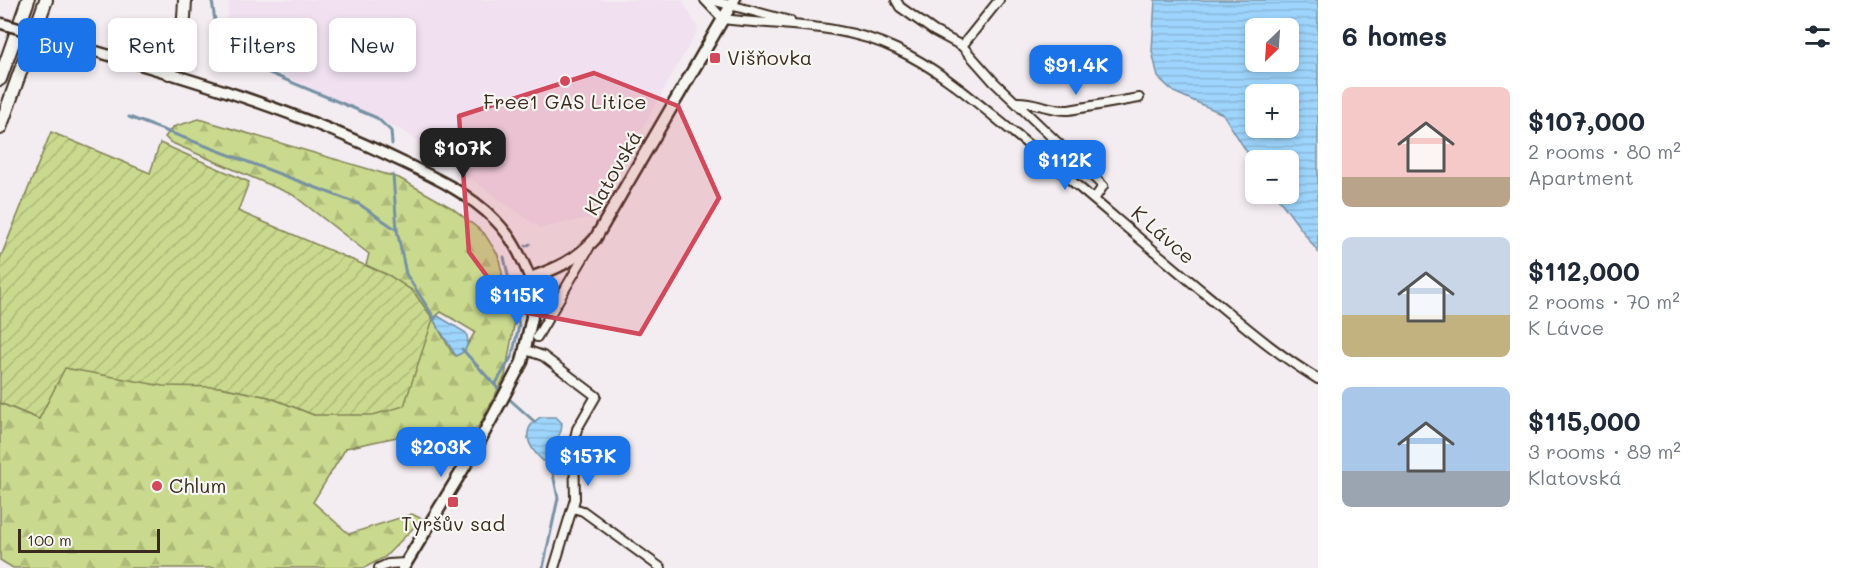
<!DOCTYPE html>
<meta charset="utf-8">
<style>
:root{--surface:#fff;--page:#f6f6f7;--text:#1f2937;--muted:#747a83;--accent:#1a73e8}
body{margin:0;font-family:Mali,sans-serif;background:var(--page);color:var(--text);height:100vh;display:flex;flex-direction:column;font-size:22px;white-space:nowrap}
*{box-sizing:border-box;margin:0}
p{font-size:20px;color:var(--muted)}
.icon{flex:none;width:33px;height:33px;fill:none;stroke:currentColor;stroke-width:2;stroke-linecap:round;stroke-linejoin:round}
.map{position:relative;flex:1;overflow:hidden}
.sheet{display:flex;flex-direction:column;background:var(--surface);width:540px}
.sheet>*{flex:none}
.banner{position:absolute;left:18px;top:18px;width:570px;height:54px;display:flex;gap:12px}
.needle{width:39px;rotate:205deg}
.controls{position:absolute;left:1245px;top:18px;display:grid;gap:12px}
.controls a{display:grid;place-items:center;width:54px;height:54px;border-radius:9px;background:var(--surface);box-shadow:0 3px 9px #0003;font-size:30px}
.scale{position:absolute;left:18px;bottom:15px;width:142px;box-sizing:border-box;padding-left:6px;border:3px solid #3b2a1e;border-top:0;font-size:16px;line-height:21px;white-space:nowrap;color:#3b2a1e;-webkit-text-stroke:4px #f6f6f2;paint-order:stroke}
.price{position:absolute;translate:-50% -51px;padding:0 14px;border-radius:12px;background:var(--accent);color:#fff;font-size:20px;line-height:39px;filter:drop-shadow(0 2px 3px #0008)}
.price::after{content:'';position:absolute;left:50%;top:36px;width:18px;height:14px;margin-left:-9px;background:inherit;clip-path:polygon(0 0,100% 0,50% 100%)}
.price.current{background:#222;color:#fff}
ul{padding:0;list-style:none}
li{display:flex;align-items:center;gap:18px;height:150px;padding:0 24px}
li span{display:grid;place-items:center;flex:none;width:168px;height:120px;border-radius:9px;color:#555}
li>.icon{margin-inline-start:auto}
span .icon{width:72px;height:72px;fill:#fffc;stroke-width:1}
li b{font-size:26px}
h2{display:flex;justify-content:space-between;align-items:center;height:72px;padding:0 24px;font-size:26px}
.pill{padding:0 21px;border-radius:9px;background:var(--surface);box-shadow:0 3px 9px #0003;font-size:21px;line-height:54px}
.pill.current{background:var(--accent);color:#fff}
main{display:flex;flex:1;min-height:0}
.map>svg:first-child{display:block}
.built{fill:#f0e0f0}
.forest{fill:url(#forest-firs);stroke:#828256;stroke-width:1.5;fill-rule:evenodd}
.garden{fill:url(#garden-furrows);stroke:#828256;stroke-width:1.5}
.water{fill:url(#water-rules);stroke:#7691a4;stroke-width:1.5;fill-rule:evenodd}
.lines{fill:none;stroke-linecap:round;stroke-linejoin:round}
.stream{stroke:#7691a4;stroke-width:3}
.minor-casing{stroke:#3b2a1e;stroke-width:12}
.tertiary-casing{stroke:#3b2a1e;stroke-width:14}
.secondary-casing{stroke:#3b2a1e;stroke-width:15}
.trunk-casing{stroke:#3b2a1e;stroke-width:16}
.minor{stroke:#f6f6f2;stroke-width:8}
.tertiary{stroke:#f6f6f2;stroke-width:9}
.secondary{stroke:#f6f6f2;stroke-width:10}
.trunk{stroke:#f6f6f2;stroke-width:12}
.tertiary-bridge-casing{stroke:#3b2a1e;stroke-width:14;stroke-linecap:butt}
.tertiary-bridge{stroke:#f6f6f2;stroke-width:9}
.marked{fill:#d1495b;fill-opacity:0.2;stroke:#d1495b;stroke-width:4.5;stroke-linejoin:round}
.poi-dot{fill:#d1495b;stroke:#f6f6f2;stroke-width:2}
.labels{text-anchor:middle;stroke-width:4.5;stroke-linejoin:round;paint-order:stroke}
.poi-label{font-size:20px;fill:#3b2a1e;stroke:#f6f6f2;text-anchor:start}
.street-label{font-size:20px;fill:#3b2a1e;stroke:#f6f6f2}
</style>
<main>
<div class="map">
<svg width="1318" height="568" viewBox="0 0 1318 568">
<defs>
<pattern id="forest-firs" width="22" height="20" patternUnits="userSpaceOnUse" patternTransform="scale(1.5)"><rect width="22" height="20" fill="#c9d98d"/><path d="M5 1l3.5 6h-7zM16 11l3.5 6h-7z" fill="#aeba79"/></pattern>
<pattern id="garden-furrows" width="10" height="10" patternUnits="userSpaceOnUse" patternTransform="scale(1.5)"><rect width="10" height="10" fill="#c9d98d"/><path d="M-1 1l2-2M0 10L10 0M9 11l2-2" fill="none" stroke="#aeba79"/></pattern>
<pattern id="water-rules" width="6" height="5" patternUnits="userSpaceOnUse" patternTransform="scale(1.5)"><rect width="6" height="5" fill="#9ed5fd"/><path d="M0 2.5h6" fill="none" stroke="#89b7d8"/></pattern>
</defs>
<rect width="100%" height="100%" fill="#f3ecf1"/>
<filter id="ink" filterUnits="userSpaceOnUse"><feTurbulence type="fractalNoise" baseFrequency=".0167" numOctaves="2"/><feDisplacementMap in="SourceGraphic" scale="12" xChannelSelector="R" yChannelSelector="G"/><feConvolveMatrix kernelMatrix="1 2 1 2 8 2 1 2 1" color-interpolation-filters="sRGB"/></filter>
<g filter="url(#ink)">
<path class="built" d="M 230,0 L 682,0 L 698,29 L 592,217 L 540,228 L 405,132 L 246,58 L 225,32 Z"/>
<path class="forest" d="M 199,119 L 399,178 L 452,208 L 484,233 L 498,255 L 514,325 L 505,376 L 480,424 L 463,444 L 406,435 L 346,448 L 313,502 L 349,534 L 412,514 L 422,519 L 385,557 L 364,568 L 13,568 L 0,560 L 0,403 L 39,419 L 66,364 L 195,382 L 269,397 L 314,415 L 390,276 L 366,265 L 369,254 L 293,195 L 170,142 L 165,137 L 173,127 ZM 441,312 L 475,332 L 464,351 L 456,356 L 451,351 L 433,319 Z"/>
<path class="garden" d="M 51,132 L 150,173 L 160,143 L 249,182 L 238,211 L 390,276 L 413,291 L 433,319 L 404,406 L 373,415 L 314,415 L 269,397 L 221,387 L 163,386 L 65,368 L 39,419 L 0,403 L 0,259 Z"/>
<g class="water">
<path d="M 1155,0 L 1318,0 L 1318,252 L 1275,194 L 1288,194 L 1288,160 L 1256,160 L 1255,165 L 1223,114 L 1174,92 L 1158,77 L 1152,51 ZM 1256,28 L 1288,28 L 1288,62 L 1256,62 ZM 1256,94 L 1288,94 L 1288,128 L 1256,128 Z"/>
<path d="M 438,316 L 466,333 L 468,341 L 465,351 L 456,356 L 433,319 Z"/>
<path d="M 541,417 L 556,417 L 562,423 L 561,431 L 546,461 L 543,461 C 528,447 519,429 541,417 Z"/>
</g>
<g class="lines">
<g class="stream">
<path d="M 212,0 C 216,30 216,42 241,61 L 377,118 L 391,131 L 392,144"/>
<path d="M 129,117 L 359,204 L 397,230"/>
<path d="M 393,175 L 397,230 L 406,274 L 435,319"/>
<path d="M 526,246 L 530,244"/>
<path d="M 462,349 L 502,393"/>
<path d="M 495,385 L 512,356 L 519,326 L 504,257"/>
<path d="M 507,397 L 535,422"/>
<path d="M 543,568 L 558,498 L 548,450"/>
</g>
<defs>
<g id="minor">
<path d="M 705,0 L 723,19 C 781,26 842,23 896,49 C 940,69 977,103 1014,133 C 1078,185 1139,239 1202,291 C 1240,322 1276,354 1318,379"/>
<path d="M 711,0 L 790,21"/>
<path d="M 896,0 L 900,7 L 934,31 L 962,46 L 994,82 L 1103,186 L 1095,198"/>
<path d="M 962,46 L 999,0"/>
<path d="M 1016,102 C 1035,101 1050,111 1069,110 L 1139,98"/>
<path d="M 537,337 L 589,248"/>
<path d="M 526,350 L 543,356 L 596,396 L 577,429 L 574,442 L 575,499 L 554,568"/>
<path d="M 573,508 L 583,511 L 661,568"/>
<path d="M 379,568 L 388,564 L 406,563"/>
</g>
<path id="tertiary" d="M 67,43 C 180,76 292,108 398,160 C 432,176 469,193 495,220 C 512,237 521,256 530,278"/>
<path id="secondary" d="M 403,568 L 477,446 L 522,362 L 532,317 L 530,278 C 556,269 576,260 595,239 L 734,0"/>
<g id="trunk">
<path d="M 169,73 L 184,18 L 185,0"/>
<path d="M 0,79 L 28,0"/>
<path d="M 0,128 L 46,0"/>
</g>
</defs>
<use href="#minor" class="minor-casing"/>
<use href="#tertiary" class="tertiary-casing"/>
<use href="#secondary" class="secondary-casing"/>
<use href="#trunk" class="trunk-casing"/>
<use href="#minor" class="minor"/>
<use href="#tertiary" class="tertiary"/>
<use href="#secondary" class="secondary"/>
<use href="#trunk" class="trunk"/>
<defs>
<path id="tertiary-bridge" d="M 0,23 L 67,43"/>
</defs>
<use href="#tertiary-bridge" class="tertiary-bridge-casing"/>
<use href="#tertiary-bridge" class="tertiary-bridge"/>
</g>
</g>
<path class="marked" d="M 594,73 L 678,106 L 719,198 L 640,334 L 512,310 L 469,252 L 459,116 Z"/>
<g class="poi-dot">
<rect x="709" y="52" width="12" height="12" rx="3"/>
<circle cx="565" cy="81" r="6"/>
<circle cx="157" cy="486" r="6"/>
<rect x="447" y="496" width="12" height="12" rx="3"/>
</g>
<g class="labels">
<g class="poi-label">
<text x="727" y="65">Višňovka</text>
<text x="565" y="109" text-anchor="middle">Free1 GAS Litice</text>
<text x="169" y="493">Chlum</text>
<text x="453" y="531" text-anchor="middle">Tyršův sad</text>
</g>
<g class="street-label">
<text transform="translate(613 173) rotate(-60)" y="7">Klatovská</text>
<text transform="translate(1163 235) rotate(41)" y="7">K Lávce</text>
</g>
</g>
</svg>
<div class="controls">
<a><svg class="needle" viewBox="-14 -14 28 28"><path d="M0-13l5 13h-10z" fill="#e53935"/><path d="M0 13l5-13h-10z" fill="#747a83"/></svg></a>
<a>+</a>
<a>−</a>
</div>
<div class="scale">100 m</div>
<b class="price" style="left:1076px;top:96px">$91.4K</b>
<b class="price current" style="left:463px;top:179px">$107K</b>
<b class="price" style="left:1065px;top:191px">$112K</b>
<b class="price" style="left:517px;top:326px">$115K</b>
<b class="price" style="left:441px;top:478px">$203K</b>
<b class="price" style="left:588px;top:487px">$157K</b>
<div class="banner">
<a class="pill current">Buy</a>
<a class="pill">Rent</a>
<a class="pill">Filters</a>
<a class="pill">New</a>
</div>
</div>
<section class="sheet">
<h2>6 homes<svg class="icon" aria-label="filters" viewBox="0 0 24 24"><path d="M4 7h16M4 17h16"/><circle cx="9" cy="7" r="2"/><circle cx="15" cy="17" r="2"/></svg></h2>
<ul>
<li><span style="background:linear-gradient(#f6c9c9 75%,#b9a48a 0)"><svg class="icon" aria-label="home" viewBox="0 0 24 24"><path d="M3 11l9-7 9 7M6 9v11h12V9"/></svg></span><div><b>$107,000</b><p>2 rooms · 80 m²</p><p>Apartment</p></div></li>
<li><span style="background:linear-gradient(#c9d6e8 65%,#c2b280 0)"><svg class="icon" aria-label="home" viewBox="0 0 24 24"><path d="M3 11l9-7 9 7M6 9v11h12V9"/></svg></span><div><b>$112,000</b><p>2 rooms · 70 m²</p><p>K Lávce</p></div></li>
<li><span style="background:linear-gradient(#a9c7e8 70%,#9aa5b1 0)"><svg class="icon" aria-label="home" viewBox="0 0 24 24"><path d="M3 11l9-7 9 7M6 9v11h12V9"/></svg></span><div><b>$115,000</b><p>3 rooms · 89 m²</p><p>Klatovská</p></div></li>
</ul>
</section>
</main>
